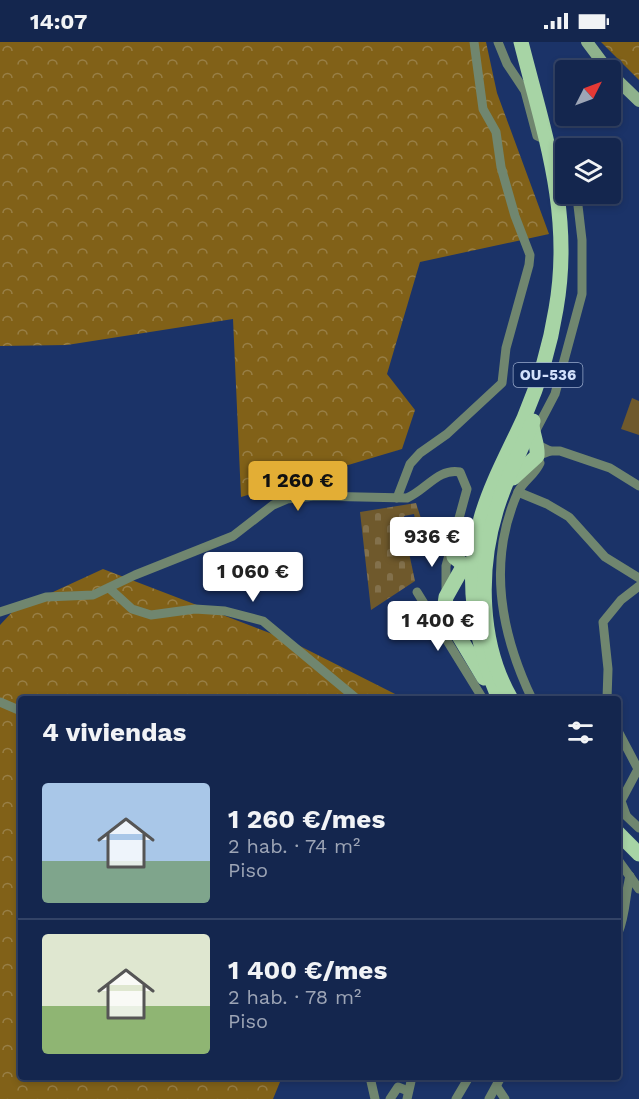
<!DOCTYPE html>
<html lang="es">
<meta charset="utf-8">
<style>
:root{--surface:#14264e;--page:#213258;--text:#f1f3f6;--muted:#9da5b6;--line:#334366;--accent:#e3ae35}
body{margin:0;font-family:"Work Sans",sans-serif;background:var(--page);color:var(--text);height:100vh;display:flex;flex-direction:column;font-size:22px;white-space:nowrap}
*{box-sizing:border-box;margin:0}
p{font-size:20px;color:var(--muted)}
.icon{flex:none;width:33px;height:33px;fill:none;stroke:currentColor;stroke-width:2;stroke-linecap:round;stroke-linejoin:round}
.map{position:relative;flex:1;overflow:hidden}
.panel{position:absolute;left:18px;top:654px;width:603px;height:384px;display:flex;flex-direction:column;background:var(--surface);border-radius:6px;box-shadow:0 3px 9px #0003,0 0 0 2px var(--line)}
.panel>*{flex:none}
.needle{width:39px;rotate:48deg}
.fabs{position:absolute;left:555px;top:18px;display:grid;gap:12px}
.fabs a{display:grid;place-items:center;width:66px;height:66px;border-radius:6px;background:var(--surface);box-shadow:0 3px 9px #0003,0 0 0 2px var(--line);font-size:30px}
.price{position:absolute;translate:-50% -51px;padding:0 14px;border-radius:6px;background:#fff;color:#222;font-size:20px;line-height:39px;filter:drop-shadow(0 2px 3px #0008)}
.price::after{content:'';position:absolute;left:50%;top:36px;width:18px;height:14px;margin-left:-9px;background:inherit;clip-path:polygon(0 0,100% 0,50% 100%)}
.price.selected{background:var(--accent);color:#111}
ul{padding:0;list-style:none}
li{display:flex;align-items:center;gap:18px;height:150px;padding:0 24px}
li+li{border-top:2px solid var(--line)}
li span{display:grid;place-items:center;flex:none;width:168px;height:120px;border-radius:6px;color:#555}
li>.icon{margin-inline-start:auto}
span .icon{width:72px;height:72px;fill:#fffc;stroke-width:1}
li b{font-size:26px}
h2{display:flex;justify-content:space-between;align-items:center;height:72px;padding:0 24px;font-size:26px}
.status{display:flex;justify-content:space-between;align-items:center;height:42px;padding:0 30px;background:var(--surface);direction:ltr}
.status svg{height:16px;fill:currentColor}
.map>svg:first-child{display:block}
.forest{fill:url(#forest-crowns)}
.cemetery{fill:url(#cemetery-stones);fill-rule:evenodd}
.pitch{fill:#6f592c}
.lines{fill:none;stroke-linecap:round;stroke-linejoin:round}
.street{stroke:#70866f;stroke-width:9}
.secondary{stroke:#8fb28d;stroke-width:12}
.primary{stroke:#a7d4a5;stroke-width:15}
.labels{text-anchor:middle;stroke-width:4.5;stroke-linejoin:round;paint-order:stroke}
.shield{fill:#11295c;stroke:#99aacb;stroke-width:1.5}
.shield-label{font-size:15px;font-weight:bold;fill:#d3e1fb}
</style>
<div class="status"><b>14:07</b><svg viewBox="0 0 49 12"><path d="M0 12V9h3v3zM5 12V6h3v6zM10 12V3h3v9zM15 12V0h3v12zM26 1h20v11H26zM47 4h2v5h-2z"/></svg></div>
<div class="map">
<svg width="639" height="1057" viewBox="0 0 639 1057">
<defs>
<pattern id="forest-crowns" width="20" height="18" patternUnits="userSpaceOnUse" patternTransform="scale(1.5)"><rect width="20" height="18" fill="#816118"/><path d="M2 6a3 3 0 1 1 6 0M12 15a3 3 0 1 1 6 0" fill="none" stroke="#987f46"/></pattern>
<pattern id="cemetery-stones" width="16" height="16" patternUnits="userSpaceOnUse" patternTransform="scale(1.5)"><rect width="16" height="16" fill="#6f592c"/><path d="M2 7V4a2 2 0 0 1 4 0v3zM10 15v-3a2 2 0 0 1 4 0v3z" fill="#83714c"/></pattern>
</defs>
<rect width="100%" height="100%" fill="#1b3368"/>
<g class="forest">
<path d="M 0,0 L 486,0 L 497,51 L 549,192 L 420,220 L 387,332 L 415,368 L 402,407 L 241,455 L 233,277 L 67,303 L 0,304 Z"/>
<path d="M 601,0 L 639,0 L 639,38 Z"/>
<path d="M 103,527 L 288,598 L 405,657 L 21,657 L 21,1035 L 282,1035 L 273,1057 L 0,1057 L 0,583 L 14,568 Z"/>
</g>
<path class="cemetery" d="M 416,461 L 428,498 L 408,506 L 415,539 L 371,568 L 360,470 ZM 414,472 L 419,495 L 408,497 L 407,493 L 403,494 L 401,485 L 406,484 L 404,474 Z"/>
<path class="pitch" d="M 632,356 L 639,359 L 639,393 L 621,387 Z"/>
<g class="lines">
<g class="street">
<path d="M 498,0 L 507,22 L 525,49 L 537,94 L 548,99"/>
<path d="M 534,392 L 555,352 L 582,252 L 582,198 L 577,155"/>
<path d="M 550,409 L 560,409 L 610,426 L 639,444"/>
<path d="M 518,450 L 547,462 L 569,475 L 605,515 L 639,536"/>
<path d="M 397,456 L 410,422 L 420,411 L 447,392 L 502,341 L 506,306 L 529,223 L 530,213 L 515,174 L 501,125 L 496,90 L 483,67 L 474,0"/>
<path d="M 109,546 L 132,567 L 151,573 L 195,567 L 225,569 L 263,579 L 357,657"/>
<path d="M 417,550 L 483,657"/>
<path d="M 0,570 L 46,555 L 93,553 L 135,533 L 233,494 L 273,463 L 287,457 L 315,454 L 407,456 C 426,448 438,426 460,430 L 467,447 L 446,524 L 446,551"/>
<path d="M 532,657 C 501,592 487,519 518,450 C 523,439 535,433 540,421 L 537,414 L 550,409 L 538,403"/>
<path d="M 607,657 L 608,627 L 603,580 L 621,558 L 639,544"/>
<path d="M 0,660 L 21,669"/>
<path d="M 618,689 L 638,727 L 621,759 L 626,773"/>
<path d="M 621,769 L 639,786"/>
<path d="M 618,818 L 639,847"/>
<path d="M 618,891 C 626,872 625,853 630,834"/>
<path d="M 370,1035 L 375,1057"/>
<path d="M 497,1045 L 505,1057"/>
<path d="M 390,1057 L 398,1045 L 408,1049"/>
<path d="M 407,1057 L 412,1035"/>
<path d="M 456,1057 L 469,1035"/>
<path d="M 489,1057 L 501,1035"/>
</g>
<g class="secondary">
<path d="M 587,0 L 608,28"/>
<path d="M 610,31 L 639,59"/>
</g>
<g class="primary">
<path d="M 513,436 L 537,414 C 538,402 533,394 532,383"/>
<path d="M 453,503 L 454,515 L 464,523 L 472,523"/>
<path d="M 464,523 L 446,555 L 444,569 L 484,636"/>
<path d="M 499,657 C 475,599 463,538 481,476 C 491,441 509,409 524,376 C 539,341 550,305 556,267 C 573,171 544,91 521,0"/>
<path d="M 511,657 C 479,602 478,528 496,469 C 505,438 521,409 533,379"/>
<path d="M 618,791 L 639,812"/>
</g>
</g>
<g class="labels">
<rect class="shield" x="513.5" y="321" width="69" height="24" rx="4.5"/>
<g class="shield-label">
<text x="548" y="338">OU-536</text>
</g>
</g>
</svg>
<div class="fabs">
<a><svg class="needle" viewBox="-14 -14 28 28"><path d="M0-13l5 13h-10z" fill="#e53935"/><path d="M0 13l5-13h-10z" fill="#9da5b6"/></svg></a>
<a><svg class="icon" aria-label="layers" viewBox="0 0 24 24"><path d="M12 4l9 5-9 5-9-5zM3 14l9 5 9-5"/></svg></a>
</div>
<b class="price selected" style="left:298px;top:470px">1 260 €</b>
<b class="price" style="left:432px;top:526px">936 €</b>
<b class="price" style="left:253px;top:561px">1 060 €</b>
<b class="price" style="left:438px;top:610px">1 400 €</b>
<section class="panel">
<h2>4 viviendas<svg class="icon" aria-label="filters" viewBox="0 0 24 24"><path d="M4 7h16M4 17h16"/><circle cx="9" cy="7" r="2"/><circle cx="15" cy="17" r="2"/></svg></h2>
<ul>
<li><span style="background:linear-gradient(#a9c7e8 65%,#7fa58c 0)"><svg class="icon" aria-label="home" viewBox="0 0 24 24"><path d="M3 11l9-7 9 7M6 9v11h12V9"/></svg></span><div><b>1 260 €/mes</b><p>2 hab. · 74 m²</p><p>Piso</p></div></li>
<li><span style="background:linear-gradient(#dfe7d0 60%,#8fb573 0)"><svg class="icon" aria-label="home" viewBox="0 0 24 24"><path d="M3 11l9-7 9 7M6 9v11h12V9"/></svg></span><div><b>1 400 €/mes</b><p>2 hab. · 78 m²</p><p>Piso</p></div></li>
</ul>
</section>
</div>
